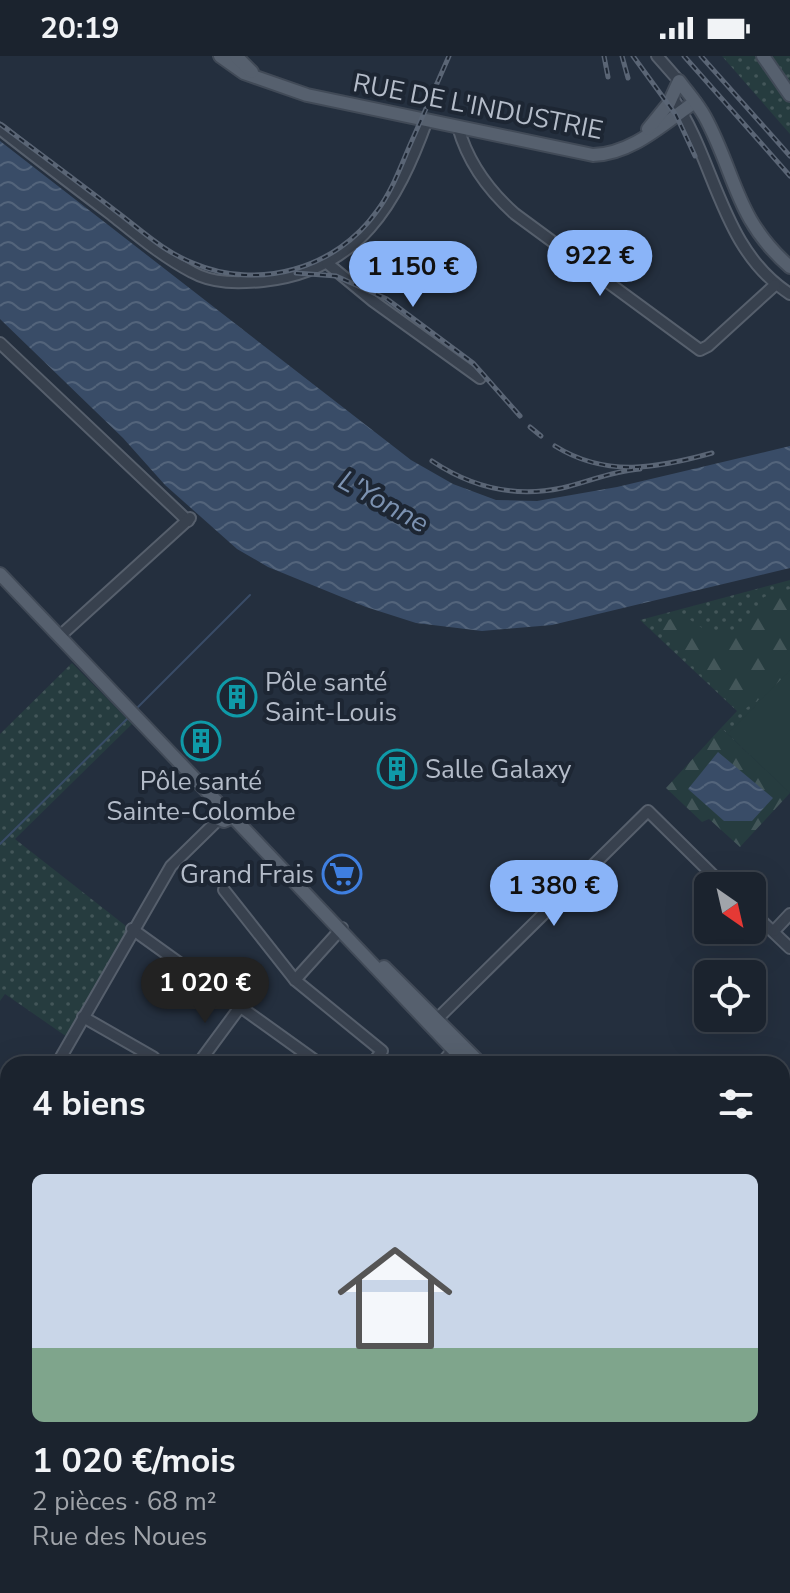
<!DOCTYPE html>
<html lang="fr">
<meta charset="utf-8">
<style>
:root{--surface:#1b232e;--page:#282f3a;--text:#f1f3f6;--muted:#a0a4aa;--line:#39404a;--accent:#8ab4f8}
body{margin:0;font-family:"Nunito Sans",sans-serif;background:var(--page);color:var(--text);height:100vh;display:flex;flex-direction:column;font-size:30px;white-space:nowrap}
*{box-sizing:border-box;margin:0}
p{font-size:26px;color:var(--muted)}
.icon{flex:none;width:44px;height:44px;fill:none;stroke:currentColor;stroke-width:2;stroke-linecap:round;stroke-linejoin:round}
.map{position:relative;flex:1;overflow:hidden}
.drawer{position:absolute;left:0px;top:1000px;width:790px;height:538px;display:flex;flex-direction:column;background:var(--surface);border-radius:24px 24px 0 0;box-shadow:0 8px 32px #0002,0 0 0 2px var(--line)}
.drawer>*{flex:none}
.needle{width:52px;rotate:146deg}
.buttons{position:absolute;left:694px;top:816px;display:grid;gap:16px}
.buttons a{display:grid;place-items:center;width:72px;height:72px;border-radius:12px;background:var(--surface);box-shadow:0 8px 32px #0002,0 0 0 2px var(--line);font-size:40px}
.price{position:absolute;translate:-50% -68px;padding:0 18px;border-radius:28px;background:var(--accent);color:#111;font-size:26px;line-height:52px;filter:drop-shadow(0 2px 4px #0008)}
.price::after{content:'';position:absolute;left:50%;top:48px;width:24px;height:18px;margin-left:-12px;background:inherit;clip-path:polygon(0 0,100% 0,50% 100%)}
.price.on{background:#222;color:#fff}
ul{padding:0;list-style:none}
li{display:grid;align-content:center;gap:16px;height:424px;padding:0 32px}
li span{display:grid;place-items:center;height:248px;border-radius:12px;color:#555}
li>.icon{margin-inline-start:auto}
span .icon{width:144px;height:144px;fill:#fffc;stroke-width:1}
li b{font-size:34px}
h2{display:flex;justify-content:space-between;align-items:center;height:96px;padding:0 32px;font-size:34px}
.status{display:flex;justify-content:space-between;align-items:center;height:56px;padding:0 40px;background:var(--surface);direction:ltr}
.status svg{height:22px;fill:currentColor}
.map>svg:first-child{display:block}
.grass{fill:url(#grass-dots)}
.forest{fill:url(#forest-firs)}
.pitch{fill:#263c3f}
.water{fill:url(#water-waves)}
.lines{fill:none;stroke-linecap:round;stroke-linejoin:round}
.stream{stroke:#394c67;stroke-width:2}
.minor-casing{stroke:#565f6c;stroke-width:14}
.major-casing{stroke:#414a57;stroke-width:16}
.minor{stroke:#38414e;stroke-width:10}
.major{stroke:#56606e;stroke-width:12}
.rail-casing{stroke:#5a6575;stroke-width:5}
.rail{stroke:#1d2633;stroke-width:2;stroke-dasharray:6;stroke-linecap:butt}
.labels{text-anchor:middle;stroke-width:8;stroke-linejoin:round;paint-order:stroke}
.street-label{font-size:26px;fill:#b4bcc9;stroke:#1d2633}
.poi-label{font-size:26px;fill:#b4bcc9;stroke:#1d2633;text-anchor:start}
.water-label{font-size:28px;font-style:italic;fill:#7c92b1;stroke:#1d2633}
</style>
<div class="status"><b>20:19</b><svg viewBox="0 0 49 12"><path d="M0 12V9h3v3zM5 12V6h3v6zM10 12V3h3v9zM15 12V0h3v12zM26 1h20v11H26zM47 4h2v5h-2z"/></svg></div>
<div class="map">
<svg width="790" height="1537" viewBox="0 0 790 1537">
<defs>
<pattern id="grass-dots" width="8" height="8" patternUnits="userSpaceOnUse" patternTransform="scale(2)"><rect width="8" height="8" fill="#263c3f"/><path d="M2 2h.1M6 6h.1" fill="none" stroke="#435659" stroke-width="1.8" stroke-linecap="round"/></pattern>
<pattern id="forest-firs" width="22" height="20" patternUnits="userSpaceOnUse" patternTransform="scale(2)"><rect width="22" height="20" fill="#263c3f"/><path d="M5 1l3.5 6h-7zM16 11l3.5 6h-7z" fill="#435659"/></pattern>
<pattern id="water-waves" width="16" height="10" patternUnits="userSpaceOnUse" patternTransform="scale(2)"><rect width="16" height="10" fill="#394c67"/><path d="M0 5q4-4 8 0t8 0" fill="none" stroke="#53647b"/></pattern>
</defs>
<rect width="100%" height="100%" fill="#242f3e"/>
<g class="grass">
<path d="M 722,0 L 790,0 L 790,78 Z"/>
<path d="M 790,524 L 790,737 L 721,672 L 737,655 L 640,564 Z"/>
<path d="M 72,607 L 132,668 L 15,783 L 131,874 L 70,983 L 5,938 L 0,945 L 0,678 Z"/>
</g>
<g class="forest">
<path d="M 790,533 L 790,623 L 743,654 L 653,569 L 683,559 L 714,580 L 750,568 L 764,541 Z"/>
<path d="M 721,672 L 790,737 L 740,791 L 709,763 L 702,766 L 666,732 Z"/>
</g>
<path class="pitch" d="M 790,614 L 790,737 L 728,678 Z"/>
<g class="water">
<path d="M 0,85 L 411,404 L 453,428 L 496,444 L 537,445 L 617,431 L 790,390 L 790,512 L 552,569 L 482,575 L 416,567 L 366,551 L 268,511 L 237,493 L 165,429 L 123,382 L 0,263 Z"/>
<path d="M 718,696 L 773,742 L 752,765 L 724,765 L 688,733 Z"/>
<path d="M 782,1286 L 790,1290 L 790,1392 L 782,1388 Z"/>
</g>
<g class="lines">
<g class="stream">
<path d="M 137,652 L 250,539"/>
<path d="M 0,788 L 129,661"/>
</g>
<defs>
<g id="minor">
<path d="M 657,0 L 679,25"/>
<path d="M 672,41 C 716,104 720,193 790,238"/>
<path d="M 458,71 C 468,107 488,134 515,158 L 700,294 L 708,290 L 775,229"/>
<path d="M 0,73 C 37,102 75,131 112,159 C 137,179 163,201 192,216 C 213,228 239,227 263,225 C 359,215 397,147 427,64"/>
<path d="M 327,207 L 373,245 L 480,322"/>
<path d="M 0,287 L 188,465"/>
<path d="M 60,580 L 190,462"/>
<path d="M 224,834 L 295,924 L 382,995 L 372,1008"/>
<path d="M 752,856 L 790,892"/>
<path d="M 132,873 L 320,1008"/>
<path d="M 774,875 L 790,858"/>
<path d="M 295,924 L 342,872"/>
<path d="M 83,961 L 153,1001 L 160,1008"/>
<path d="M 431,969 L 648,755 L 724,830"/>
<path d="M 57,1008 L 171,810 L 219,763"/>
<path d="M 198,1008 L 240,951"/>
<path d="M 441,1008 L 458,988"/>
<path d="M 0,1112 L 8,1097"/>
<path d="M 0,1153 L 8,1160"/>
<path d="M 0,1326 L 8,1316"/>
<path d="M 0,1458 L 8,1464"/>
<path d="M 61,1530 L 69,1537"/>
<path d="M 131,1530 L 139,1537"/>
<path d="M 12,1537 L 13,1530"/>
</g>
<g id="major">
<path d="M 220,0 L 244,17 L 307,39 L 593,99 C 632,98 664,67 695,46"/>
<path d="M 236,0 L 252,16"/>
<path d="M 763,0 L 790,39"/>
<path d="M 648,73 L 669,47 L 679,25 C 688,37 698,48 705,61 C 736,118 735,163 790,211"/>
<path d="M 0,518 L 218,747"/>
<path d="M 218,747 L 215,755 L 219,763 L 224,765 L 233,761"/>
<path d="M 233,761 L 467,1008"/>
<path d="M 384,911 L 481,1008"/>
<path d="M 782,1230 L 790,1235"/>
</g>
</defs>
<use href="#minor" class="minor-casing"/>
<use href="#major" class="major-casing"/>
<use href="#minor" class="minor"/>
<use href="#major" class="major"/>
<defs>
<g id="rail">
<path d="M 604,0 L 608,21"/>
<path d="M 622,0 L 628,22"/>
<path d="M 633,0 L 676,59 L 695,100"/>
<path d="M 684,0 L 790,120"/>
<path d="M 701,0 L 790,100"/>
<path d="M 0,68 C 39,97 78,126 117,156 C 141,174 164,196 193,207 C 258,235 336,213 377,155 C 392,135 400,112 410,89 C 423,60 436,30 449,0"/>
<path d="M 296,217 L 336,220 L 387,243 L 473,307 L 520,360"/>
<path d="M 530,371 L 541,380"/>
<path d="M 555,390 C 606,422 658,412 712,397"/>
<path d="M 432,405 C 471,431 515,442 562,432 C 588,426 612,415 640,413"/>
</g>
</defs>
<use href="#rail" class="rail-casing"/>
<use href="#rail" class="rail"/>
</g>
<defs>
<symbol id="building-ring" viewBox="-11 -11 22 22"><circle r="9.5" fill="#1d2633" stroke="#0f9aa8" stroke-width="1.5"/><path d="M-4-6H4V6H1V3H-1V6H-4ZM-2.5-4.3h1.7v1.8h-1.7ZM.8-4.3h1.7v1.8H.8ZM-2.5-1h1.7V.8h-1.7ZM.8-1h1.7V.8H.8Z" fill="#0f9aa8"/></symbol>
<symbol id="supermarket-ring" viewBox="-11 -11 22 22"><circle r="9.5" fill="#1d2633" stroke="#3f7fe0" stroke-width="1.5"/><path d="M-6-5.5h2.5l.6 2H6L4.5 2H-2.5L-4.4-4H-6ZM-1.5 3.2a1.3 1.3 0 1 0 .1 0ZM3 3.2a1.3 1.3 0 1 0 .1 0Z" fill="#3f7fe0"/></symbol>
</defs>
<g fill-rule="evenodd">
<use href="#building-ring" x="215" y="619" width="44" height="44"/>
<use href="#building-ring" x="179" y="663" width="44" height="44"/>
<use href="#building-ring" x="375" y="691" width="44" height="44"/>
<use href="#supermarket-ring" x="320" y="796" width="44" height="44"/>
</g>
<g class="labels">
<g class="street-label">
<text transform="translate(478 50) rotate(11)" y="9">RUE DE L'INDUSTRIE</text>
</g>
<g class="poi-label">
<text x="265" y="635">Pôle santé<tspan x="265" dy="30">Saint-Louis</tspan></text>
<text x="425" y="722">Salle Galaxy</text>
<text x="201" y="734" text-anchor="middle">Pôle santé<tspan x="201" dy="30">Sainte-Colombe</tspan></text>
<text x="314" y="827" text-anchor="end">Grand Frais</text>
</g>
<g class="water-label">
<text transform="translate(384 445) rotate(29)" y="10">L'Yonne</text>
</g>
</g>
</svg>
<div class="buttons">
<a><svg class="needle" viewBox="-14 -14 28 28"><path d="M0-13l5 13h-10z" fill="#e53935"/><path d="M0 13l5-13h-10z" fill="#a0a4aa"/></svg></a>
<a><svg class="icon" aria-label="locate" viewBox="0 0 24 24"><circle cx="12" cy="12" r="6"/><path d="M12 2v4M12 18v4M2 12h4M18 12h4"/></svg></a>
</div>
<b class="price" style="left:600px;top:242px">922 €</b>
<b class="price" style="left:413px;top:253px">1 150 €</b>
<b class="price" style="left:554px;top:872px">1 380 €</b>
<b class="price on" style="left:205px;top:969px">1 020 €</b>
<section class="drawer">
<h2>4 biens<svg class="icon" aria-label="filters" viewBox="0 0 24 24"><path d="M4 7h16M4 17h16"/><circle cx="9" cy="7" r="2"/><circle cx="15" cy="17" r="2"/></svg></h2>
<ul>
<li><span style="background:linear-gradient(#c9d6e8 70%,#7fa58c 0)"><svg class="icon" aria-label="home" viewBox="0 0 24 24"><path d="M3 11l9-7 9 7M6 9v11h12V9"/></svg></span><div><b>1 020 €/mois</b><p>2 pièces · 68 m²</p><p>Rue des Noues</p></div></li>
</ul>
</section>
</div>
